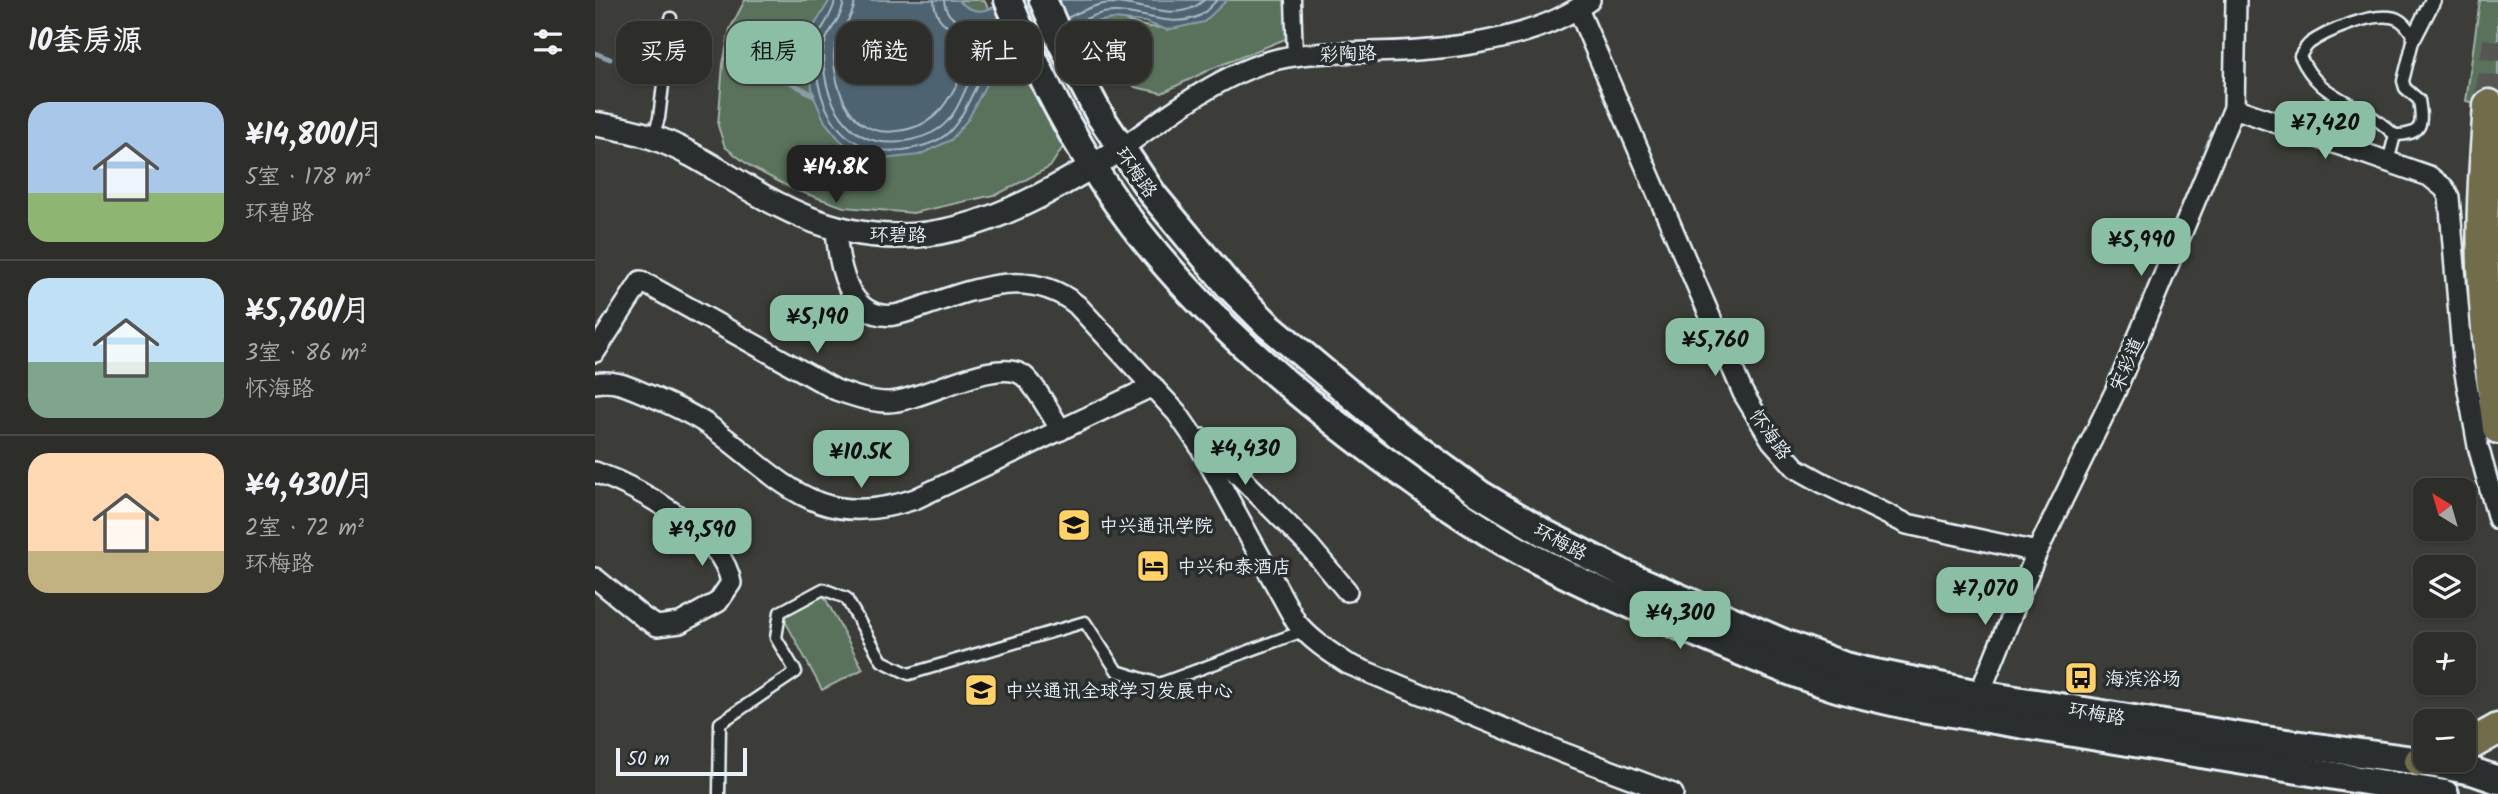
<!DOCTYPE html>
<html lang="zh">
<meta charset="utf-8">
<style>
:root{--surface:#2d2d2a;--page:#393936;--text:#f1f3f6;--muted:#a7a8a8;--line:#484947;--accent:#8abfa5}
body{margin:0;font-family:Kalam,"LXGW WenKai TC",sans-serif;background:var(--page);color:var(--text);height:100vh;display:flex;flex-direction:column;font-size:26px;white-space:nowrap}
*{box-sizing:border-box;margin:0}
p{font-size:23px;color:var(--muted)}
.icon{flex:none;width:38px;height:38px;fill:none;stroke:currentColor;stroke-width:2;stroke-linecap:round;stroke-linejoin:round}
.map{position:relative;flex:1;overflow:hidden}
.details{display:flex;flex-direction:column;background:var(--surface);width:595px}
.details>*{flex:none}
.banner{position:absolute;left:21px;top:21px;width:665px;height:63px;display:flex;gap:14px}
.needle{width:46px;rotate:323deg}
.buttons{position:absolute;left:1818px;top:478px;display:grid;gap:14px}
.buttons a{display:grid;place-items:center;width:63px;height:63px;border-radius:14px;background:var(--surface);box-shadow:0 2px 5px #0004,0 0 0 2px var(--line);font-size:35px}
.scale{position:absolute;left:21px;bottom:18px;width:131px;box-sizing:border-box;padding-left:7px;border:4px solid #e8f1f8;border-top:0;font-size:19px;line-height:24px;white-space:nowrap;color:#e8f1f8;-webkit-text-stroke:5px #2a2d2e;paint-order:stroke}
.price{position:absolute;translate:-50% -60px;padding:0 16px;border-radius:14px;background:var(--accent);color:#111;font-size:23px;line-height:46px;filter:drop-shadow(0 2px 4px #0008)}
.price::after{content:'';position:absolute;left:50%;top:42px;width:21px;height:16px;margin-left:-10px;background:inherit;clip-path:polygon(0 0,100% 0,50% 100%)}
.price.active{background:#222;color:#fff}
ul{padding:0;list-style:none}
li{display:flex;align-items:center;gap:21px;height:175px;padding:0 28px}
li+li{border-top:2px solid var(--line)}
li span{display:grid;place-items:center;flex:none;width:196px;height:140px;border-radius:21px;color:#555}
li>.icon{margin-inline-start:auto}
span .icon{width:84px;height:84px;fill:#fffc;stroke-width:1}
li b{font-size:30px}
h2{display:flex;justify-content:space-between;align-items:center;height:84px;padding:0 28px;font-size:30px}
.pill{padding:0 24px;border-radius:21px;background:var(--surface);box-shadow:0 2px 5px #0004,0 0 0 2px var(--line);font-size:24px;line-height:63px}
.pill.active{background:var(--accent);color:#111}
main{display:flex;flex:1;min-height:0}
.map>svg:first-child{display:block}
.green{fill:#5a715c;stroke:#a1b1aa;stroke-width:2}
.water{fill:#4d6471;stroke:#8b9ca7;stroke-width:2}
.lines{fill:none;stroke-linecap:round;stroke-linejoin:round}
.shore{stroke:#aab9c2;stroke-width:2}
.stream{stroke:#8b9ca7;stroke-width:5}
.primary-tunnel{stroke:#565755;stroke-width:30;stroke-dasharray:30 15;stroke-linecap:butt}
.service-casing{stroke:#e8f1f8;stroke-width:15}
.pedestrian-casing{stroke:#e8f1f8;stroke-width:19}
.minor-casing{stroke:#e8f1f8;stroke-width:24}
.tertiary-casing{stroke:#e8f1f8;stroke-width:28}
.secondary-casing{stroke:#e8f1f8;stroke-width:32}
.primary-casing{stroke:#e8f1f8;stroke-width:35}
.service{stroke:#2a2d2e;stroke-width:10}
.pedestrian{stroke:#2a2d2e;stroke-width:14}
.minor{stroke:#2a2d2e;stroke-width:19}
.tertiary{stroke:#2a2d2e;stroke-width:23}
.secondary{stroke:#2a2d2e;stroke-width:26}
.primary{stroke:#716d4b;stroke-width:30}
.labels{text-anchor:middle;stroke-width:7;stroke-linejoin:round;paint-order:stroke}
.street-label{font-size:19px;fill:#e8f1f8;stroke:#2a2d2e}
.poi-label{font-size:19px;fill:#e8f1f8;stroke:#2a2d2e;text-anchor:start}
</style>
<main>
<section class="details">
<h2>10套房源<svg class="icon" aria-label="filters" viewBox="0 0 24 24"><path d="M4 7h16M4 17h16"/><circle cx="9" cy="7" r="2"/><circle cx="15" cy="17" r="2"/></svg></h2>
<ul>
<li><span style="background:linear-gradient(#a9c7e8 65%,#8fb573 0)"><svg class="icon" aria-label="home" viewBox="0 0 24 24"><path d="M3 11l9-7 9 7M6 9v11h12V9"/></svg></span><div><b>¥14,800/月</b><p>5室 · 178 m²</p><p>环碧路</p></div></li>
<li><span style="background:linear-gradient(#bfe0f5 60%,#7fa58c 0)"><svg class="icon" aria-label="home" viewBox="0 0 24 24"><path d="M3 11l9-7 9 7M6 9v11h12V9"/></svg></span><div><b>¥5,760/月</b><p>3室 · 86 m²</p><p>怀海路</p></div></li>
<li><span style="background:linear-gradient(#ffd9b3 70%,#c2b280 0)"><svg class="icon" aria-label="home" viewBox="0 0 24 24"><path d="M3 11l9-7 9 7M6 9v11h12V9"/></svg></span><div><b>¥4,430/月</b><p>2室 · 72 m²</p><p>环梅路</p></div></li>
</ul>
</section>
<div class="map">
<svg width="1903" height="794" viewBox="0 0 1903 794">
<rect width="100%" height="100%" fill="#3c3c38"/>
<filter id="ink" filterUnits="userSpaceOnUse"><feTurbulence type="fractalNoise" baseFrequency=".0143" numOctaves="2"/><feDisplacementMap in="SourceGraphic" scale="14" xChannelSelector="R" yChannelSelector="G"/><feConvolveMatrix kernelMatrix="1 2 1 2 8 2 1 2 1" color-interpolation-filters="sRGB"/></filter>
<g filter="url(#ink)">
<g class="green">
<path d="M 150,0 L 389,0 L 423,68 L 470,144 L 455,167 L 403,194 L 318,213 L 249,207 L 200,190 L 156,167 L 130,147 L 123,126 L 128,64 L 135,29 Z"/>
<path d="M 631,0 L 692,0 L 695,37 L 616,69 L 567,93 L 540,87 L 502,41 L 498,27 L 508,20 L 522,17 C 543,27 570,32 593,24 C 606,20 619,7 631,0 Z"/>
<path d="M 1885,0 L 1903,0 L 1903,107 L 1871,101 Z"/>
<path d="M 228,594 L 268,669 L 227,690 L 187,615 Z"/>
</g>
<path class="water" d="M 235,0 L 363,0 C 381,18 394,10 414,0 L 632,0 L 609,22 L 572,30 L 550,22 L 518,19 L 500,22 L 402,69 L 391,84 L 374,118 L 356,140 L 324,155 L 288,159 L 259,151 L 244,139 L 230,122 L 218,95 L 212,50 L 219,26 Z"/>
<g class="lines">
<g class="shore">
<path d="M 240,0 C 238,19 218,33 220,54 C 222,109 246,157 308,150 C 322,148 342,143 353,133 C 373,114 377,85 396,65 C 402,59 412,56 419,52"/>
<path d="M 249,0 C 248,20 228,33 228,54 C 229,101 252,148 305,142 C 318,140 334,136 345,128 C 369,110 370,75 392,56 C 398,51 408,48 416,45"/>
<path d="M 260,0 C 259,20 239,34 239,55 C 239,79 247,108 266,123 C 277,131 290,133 302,131 C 363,124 353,73 395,42 L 392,37 C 368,35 340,30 339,0"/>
<path d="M 349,0 C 351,27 386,31 406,21"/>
<path d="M 472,18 C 487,11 502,3 519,3 C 549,4 584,24 609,0"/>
<path d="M 475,26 C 489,20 502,12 518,12 C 546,11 578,30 606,15 C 611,12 617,5 622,0"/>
</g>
<g class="stream">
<path d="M 137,52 L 153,53 L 176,71 L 218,95"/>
<path d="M 0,53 L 15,59"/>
</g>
<path class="primary-tunnel" d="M 1894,105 L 1903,41"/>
<defs>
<g id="service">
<path d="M 58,137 L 64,118 L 76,18"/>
<path d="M 1793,162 L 1800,135 C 1828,135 1828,124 1824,100 L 1810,88 L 1808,81 L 1819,37 C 1813,28 1807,18 1795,17 C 1774,14 1732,31 1715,43 C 1711,46 1708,51 1705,56 C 1721,91 1744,96 1774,115 C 1783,120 1792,128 1800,135"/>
<path d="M 124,794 L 125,723 L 201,672 L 181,638 L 185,612 L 228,589 L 251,598 L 287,661 L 314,674 L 490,622 L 522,671 L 564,684 L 708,631"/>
</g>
<g id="pedestrian">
<path d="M 698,0 L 700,56"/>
<path d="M 1819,37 L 1838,0"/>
</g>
<g id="minor">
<path d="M 983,9 L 1148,393 L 1177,441 L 1201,468 L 1228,483 L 1312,524 L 1442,552"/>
<path d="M 1639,108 L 1834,176 L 1849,188 L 1854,197 L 1868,362 L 1883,446 L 1903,519"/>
<path d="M 526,149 C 571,116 628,72 683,59 C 714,52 743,53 774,52 C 844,51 937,43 995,0"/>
<path d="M 241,228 C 243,262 252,321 299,315 C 311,313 323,308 335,304 C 384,287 437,268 482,305 L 582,413 L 604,445 L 701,622 C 716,640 733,651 753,664 L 966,752 L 1078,794"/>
<path d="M 0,352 L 46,281 L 241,390 C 258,396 275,402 293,402 C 326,402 402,355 429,376 C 442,387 456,415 466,430"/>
<path d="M 0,383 C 21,379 36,388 56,396 C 74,404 96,413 113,425 C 187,478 219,533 320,499 L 558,386"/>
<path d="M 608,439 L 714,546 L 752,591"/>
<path d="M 0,472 C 44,488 128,533 136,583 L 123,602 L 85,623 L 62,626 L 49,618 L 0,578"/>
<path d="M 1380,705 L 1442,552 L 1520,392 L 1639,108 L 1641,0"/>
</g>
<path id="tertiary" d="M 0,124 C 19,127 39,131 57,137 C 103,153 141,184 184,205 C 315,273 413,218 526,149"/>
<g id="secondary">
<path d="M 413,0 C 445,79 486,157 538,225 C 608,316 695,390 786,458 C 831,491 876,524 925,551 C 980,581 1037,605 1094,630 C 1142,650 1189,671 1239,687 C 1265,695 1293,701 1320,707 L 1850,794"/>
<path d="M 448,0 L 467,44 L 505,116 L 559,196 L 633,285 L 673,325 L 805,436 L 885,494 L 951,534 L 1030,574 L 1189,643 L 1247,665 L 1271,671 L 1384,694 L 1662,739 L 1825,761 L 1877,771 L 1903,780"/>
</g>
<g id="primary">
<path d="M 1894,105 C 1890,159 1886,213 1888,267 C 1890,321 1896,375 1903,428"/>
<path d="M 1869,748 L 1903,729"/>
<path d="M 1825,761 L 1831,760"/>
</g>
</defs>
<use href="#service" class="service-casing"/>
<use href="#pedestrian" class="pedestrian-casing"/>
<use href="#minor" class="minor-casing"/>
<use href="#tertiary" class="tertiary-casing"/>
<use href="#secondary" class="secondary-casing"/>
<use href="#primary" class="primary-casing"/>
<use href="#service" class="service"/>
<use href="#pedestrian" class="pedestrian"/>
<use href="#minor" class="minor"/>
<use href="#tertiary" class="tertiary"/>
<use href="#secondary" class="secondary"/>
<use href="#primary" class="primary"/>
</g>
</g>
<defs>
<symbol id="university-square" viewBox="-11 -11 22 22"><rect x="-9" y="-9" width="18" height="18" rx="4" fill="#ffd166" stroke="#2a2d2e"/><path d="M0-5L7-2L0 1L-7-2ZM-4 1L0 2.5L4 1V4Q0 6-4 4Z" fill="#111"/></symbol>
<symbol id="hotel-square" viewBox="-11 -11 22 22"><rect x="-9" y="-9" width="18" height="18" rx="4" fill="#ffd166" stroke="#2a2d2e"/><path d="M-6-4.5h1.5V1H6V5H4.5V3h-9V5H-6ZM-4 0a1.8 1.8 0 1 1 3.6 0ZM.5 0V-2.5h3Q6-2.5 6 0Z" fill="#111"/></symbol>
<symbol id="bus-square" viewBox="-11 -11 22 22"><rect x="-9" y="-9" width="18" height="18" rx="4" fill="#ffd166" stroke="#2a2d2e"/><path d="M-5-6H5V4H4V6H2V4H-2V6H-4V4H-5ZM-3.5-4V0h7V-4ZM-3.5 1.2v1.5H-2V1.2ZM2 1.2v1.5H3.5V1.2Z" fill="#111"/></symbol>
</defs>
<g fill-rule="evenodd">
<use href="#university-square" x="460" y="506" width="38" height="38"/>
<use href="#hotel-square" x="539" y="547" width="38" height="38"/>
<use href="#bus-square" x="1467" y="659" width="38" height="38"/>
<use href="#university-square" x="367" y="671" width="38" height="38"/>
</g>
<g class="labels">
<g class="street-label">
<text transform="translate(753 53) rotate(-2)" y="7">彩陶路</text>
<text transform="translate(542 172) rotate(55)" y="7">环梅路</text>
<text transform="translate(303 234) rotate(1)" y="7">环碧路</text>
<text transform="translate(1531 364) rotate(-67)" y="7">宋彩道</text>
<text transform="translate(1176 434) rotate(55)" y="7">怀海路</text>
<text transform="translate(966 541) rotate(28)" y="7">环梅路</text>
<text transform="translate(1502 713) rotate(10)" y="7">环梅路</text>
</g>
<g class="poi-label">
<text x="504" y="532">中兴通讯学院</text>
<text x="582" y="573">中兴和泰酒店</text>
<text x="1510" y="685">海滨浴场</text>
<text x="410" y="697">中兴通讯全球学习发展中心</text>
</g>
</g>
</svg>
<div class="buttons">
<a><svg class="needle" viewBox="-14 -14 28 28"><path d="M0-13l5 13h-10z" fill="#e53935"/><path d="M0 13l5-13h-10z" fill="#a7a8a8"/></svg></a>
<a><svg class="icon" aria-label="layers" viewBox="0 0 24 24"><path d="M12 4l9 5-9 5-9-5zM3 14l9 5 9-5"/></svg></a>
<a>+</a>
<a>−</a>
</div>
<div class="scale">50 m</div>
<b class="price" style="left:1730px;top:161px">¥7,420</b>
<b class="price active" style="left:241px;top:205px">¥14.8K</b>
<b class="price" style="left:1546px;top:278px">¥5,990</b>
<b class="price" style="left:222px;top:355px">¥5,190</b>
<b class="price" style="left:1120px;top:378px">¥5,760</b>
<b class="price" style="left:650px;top:487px">¥4,430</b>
<b class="price" style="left:266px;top:490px">¥10.5K</b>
<b class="price" style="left:107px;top:568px">¥9,590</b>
<b class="price" style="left:1390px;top:627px">¥7,070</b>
<b class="price" style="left:1085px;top:651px">¥4,300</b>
<div class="banner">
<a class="pill">买房</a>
<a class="pill active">租房</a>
<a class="pill">筛选</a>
<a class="pill">新上</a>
<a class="pill">公寓</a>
</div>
</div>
</main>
